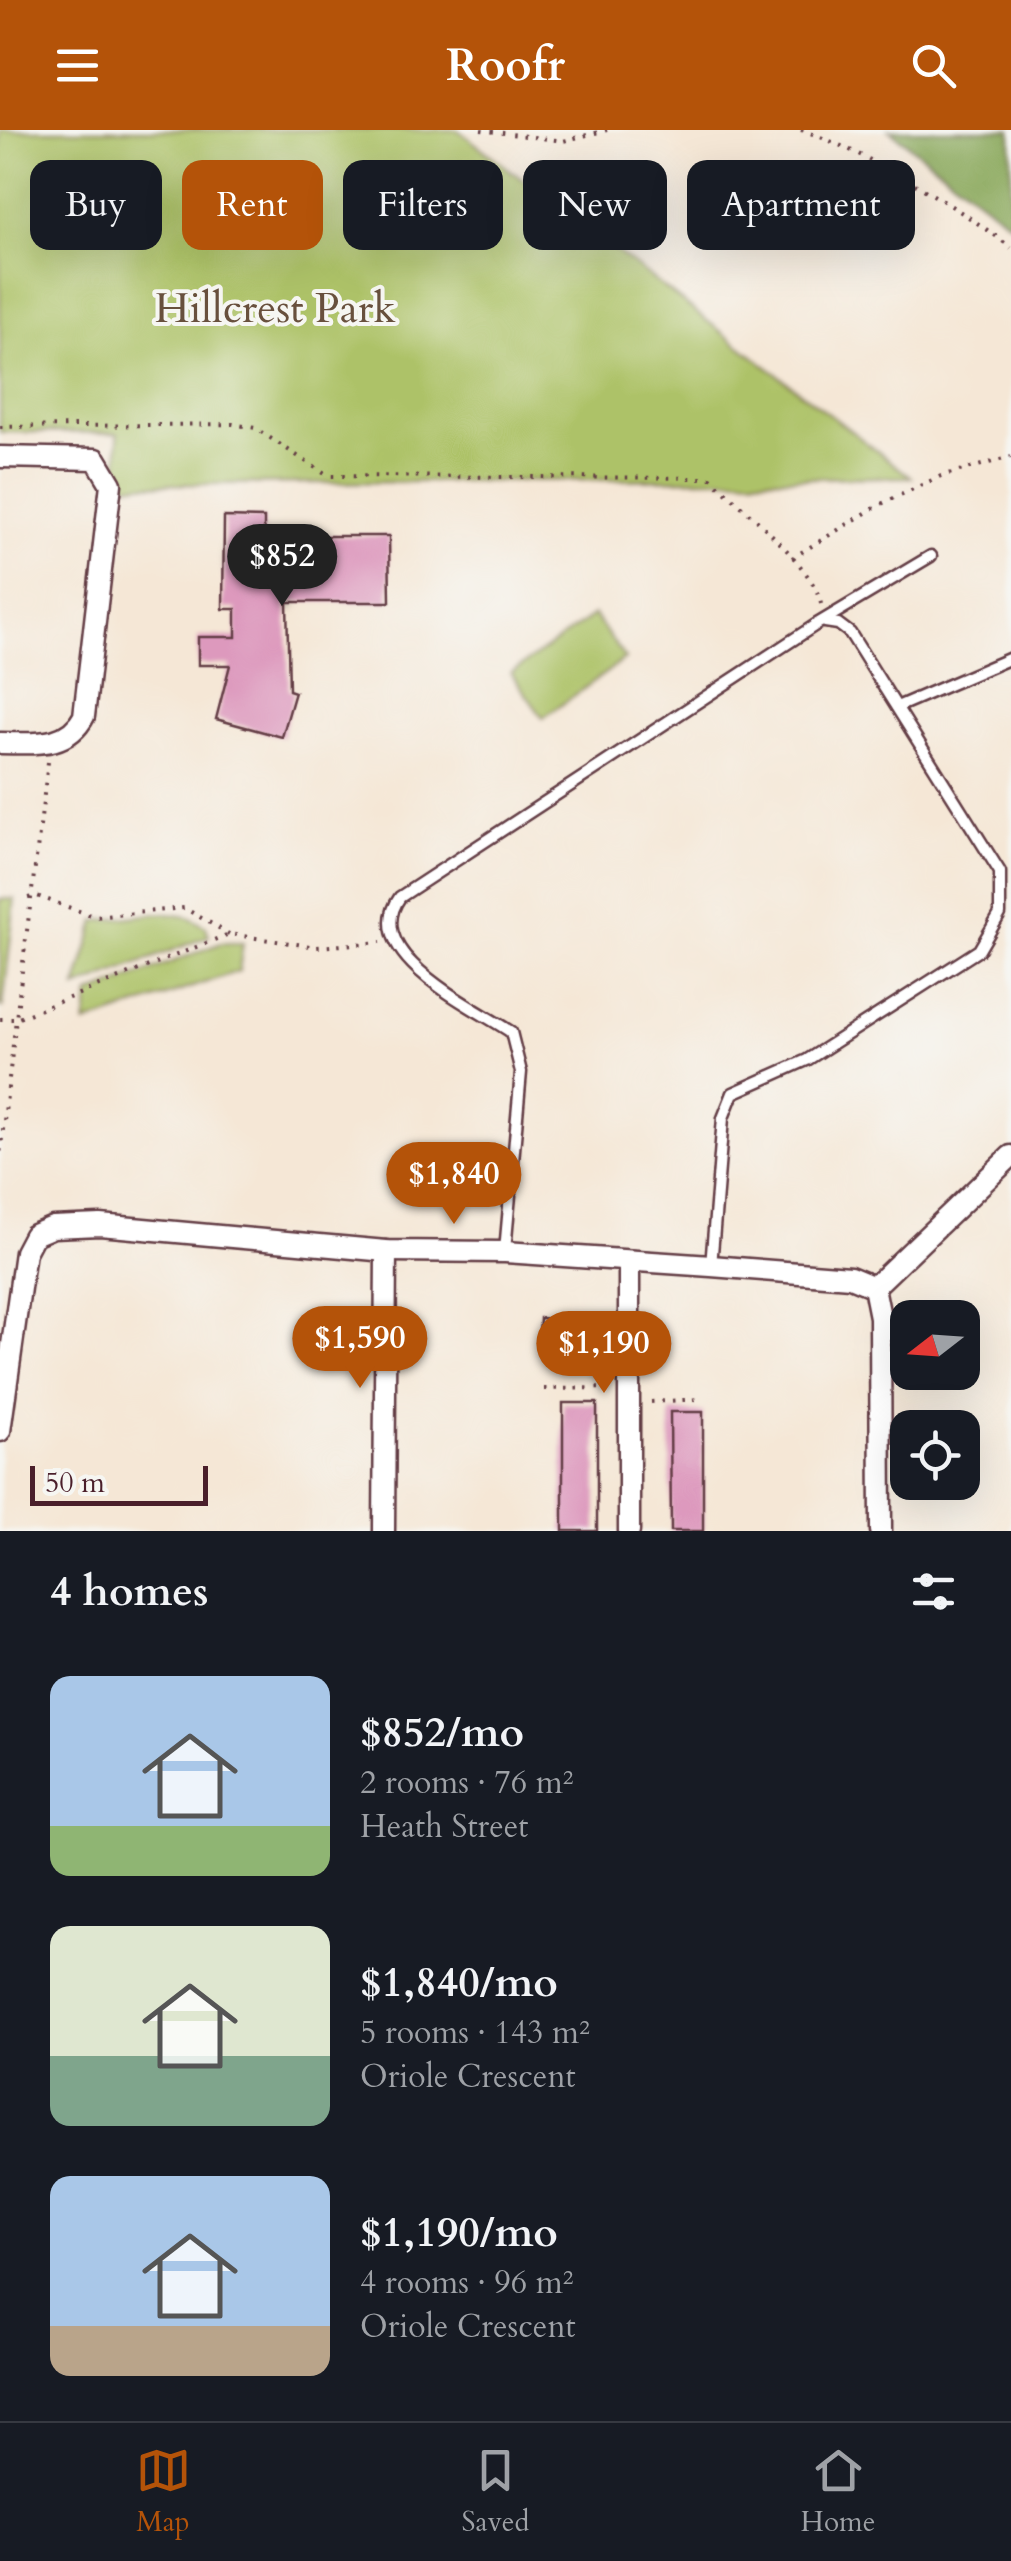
<!DOCTYPE html>
<meta charset="utf-8">
<style>
:root{--surface:#171b24;--page:#20242c;--text:#f1f3f6;--muted:#9ea1a6;--line:#363941;--accent:#b45309}
body{margin:0;font-family:Cardo,serif;background:var(--page);color:var(--text);height:100vh;display:flex;flex-direction:column;font-size:38px;white-space:nowrap}
*{box-sizing:border-box;margin:0}
p{font-size:32px;color:var(--muted)}
.icon{flex:none;width:55px;height:55px;fill:none;stroke:currentColor;stroke-width:2;stroke-linecap:round;stroke-linejoin:round}
.map{position:relative;height:1401px;overflow:hidden}
.details{display:flex;flex-direction:column;background:var(--surface);flex:1}
.details>*{flex:none}
.guide{position:absolute;left:30px;top:30px;width:952px;height:90px;display:flex;gap:20px}
.needle{width:65px;rotate:253deg}
.buttons{position:absolute;left:890px;top:1170px;display:grid;gap:20px}
.buttons a{display:grid;place-items:center;width:90px;height:90px;border-radius:20px;background:var(--surface);box-shadow:0 10px 40px #0002;font-size:50px}
.scale{position:absolute;left:30px;bottom:25px;width:178px;box-sizing:border-box;padding-left:10px;border:5px solid #4a1f2b;border-top:0;font-size:28px;line-height:35px;white-space:nowrap;color:#4a1f2b;-webkit-text-stroke:8px #f6f6f2;paint-order:stroke}
.price{position:absolute;translate:-50% -85px;padding:0 22px;border-radius:35px;background:var(--accent);color:#fff;font-size:32px;line-height:65px;filter:drop-shadow(0 2px 5px #0008)}
.price::after{content:'';position:absolute;left:50%;top:60px;width:30px;height:22px;margin-left:-15px;background:inherit;clip-path:polygon(0 0,100% 0,50% 100%)}
.price.current{background:#222;color:#fff}
ul{padding:0;list-style:none}
li{display:flex;align-items:center;gap:30px;height:250px;padding:0 50px}
li span{display:grid;place-items:center;flex:none;width:280px;height:200px;border-radius:20px;color:#555}
li>.icon{margin-inline-start:auto}
span .icon{width:120px;height:120px;fill:#fffc;stroke-width:1}
li b{font-size:42px}
h2{display:flex;justify-content:space-between;align-items:center;height:120px;padding:0 50px;font-size:42px}
.tag{padding:0 35px;border-radius:20px;background:var(--surface);box-shadow:0 10px 40px #0002;font-size:35px;line-height:90px}
.tag.current{background:var(--accent);color:#fff}
header{display:flex;justify-content:space-between;align-items:center;height:130px;padding:0 50px;background:var(--accent);color:#fff;font-size:45px;font-weight:600}
.menu{display:flex;justify-content:space-around;align-items:center;height:140px;border-top:2px solid var(--line);background:var(--surface);font-size:28px;color:var(--muted)}
.menu a{display:grid;justify-items:center;gap:5px}
.menu .current{color:var(--accent)}
.map>svg:first-child{display:block}
.green{fill:#adc267;stroke:#7c7049;stroke-width:2.5}
.forest{fill:#8aa85c;stroke:#6a6444;stroke-width:2.5}
.building{fill:#dd99bd}
.lines{fill:none;stroke-linecap:round;stroke-linejoin:round}
.lane-casing{stroke:#643d45;stroke-width:15}
.street-casing{stroke:#643d45;stroke-width:25}
.path{stroke:#643d45;stroke-width:4;stroke-dasharray:2.5 8;stroke-linecap:butt}
.lane{stroke:#fff;stroke-width:10}
.street{stroke:#fff;stroke-width:20}
.labels{text-anchor:middle;stroke-width:8;stroke-linejoin:round;paint-order:stroke}
.park-label{font-size:42px;fill:#68503d;stroke:#f6f6f2}
</style>
<header><svg class="icon" aria-label="menu" viewBox="0 0 24 24"><path d="M4 6h16M4 12h16M4 18h16"/></svg>Roofr<svg class="icon" aria-label="search" viewBox="0 0 24 24"><circle cx="10" cy="10" r="6"/><path d="M15 15l6 6"/></svg></header>
<div class="map">
<svg width="1011" height="1401" viewBox="0 0 1011 1401">
<rect width="100%" height="100%" fill="#f6f6f2"/>
<filter id="ink" filterUnits="userSpaceOnUse"><feTurbulence type="fractalNoise" baseFrequency=".01" numOctaves="2"/><feDisplacementMap in="SourceGraphic" scale="20" xChannelSelector="R" yChannelSelector="G"/><feConvolveMatrix kernelMatrix="1 2 1 2 8 2 1 2 1" color-interpolation-filters="sRGB"/></filter>
<filter id="wash" filterUnits="userSpaceOnUse"><feTurbulence type="fractalNoise" baseFrequency=".0048" numOctaves="4" result="noise"/><feDisplacementMap in="SourceGraphic" scale="40" xChannelSelector="R" yChannelSelector="G"/><feGaussianBlur stdDeviation="2.25" result="paint"/><feColorMatrix in="noise" values="0 0 0 0 0 0 0 0 0 0 0 0 0 0 0 0 0 1.4 0 .05"/><feComposite in="paint" operator="in"/></filter>
<g filter="url(#wash)">
<rect width="100%" height="100%" fill="#f5e7d6"/>
<g class="green">
<path d="M 0,0 L 458,0 L 911,347 L 118,355 L 118,303 L 0,302 Z"/>
<path d="M 594,485 L 625,529 L 543,588 L 511,543 Z"/>
<path d="M 0,769 L 15,769 L 3,877 L 0,877 Z"/>
<path d="M 162,783 L 189,787 L 206,797 L 209,806 L 76,858 L 96,791 Z"/>
<path d="M 221,813 L 243,813 L 239,841 L 85,894 L 90,864 Z"/>
</g>
<path class="forest" d="M 889,0 L 1011,0 L 1011,94 Z"/>
<g id="blocks">
<g class="building">
<path d="M 224,387 L 264,388 L 264,406 L 389,406 L 390,472 L 287,472 L 289,560 L 295,562 L 282,607 L 216,589 L 230,535 L 198,535 L 198,507 L 236,507 L 236,479 L 223,479 Z"/>
<path d="M 540,1188 L 610,1192 L 608,1227 L 538,1222 Z"/>
<rect x="563" y="1273" width="34" height="128"/>
<path d="M 670,1282 L 703,1282 L 703,1401 L 671,1401 Z"/>
</g>
</g>
</g>
<g filter="url(#ink)">
<use href="#blocks" fill-opacity="0" stroke="#643d45" stroke-width="2.5"/>
<g class="lines">
<defs>
<g id="lane">
<path d="M 897,577 L 1011,528"/>
<path d="M 505,1121 L 521,942 L 511,902 C 471,875 359,824 400,767 L 817,494 L 931,426"/>
<path d="M 711,1136 L 723,988 L 733,963 L 807,930 L 979,820 L 1000,784 L 1000,742 L 850,503 L 838,494 L 825,492"/>
</g>
<g id="street">
<path d="M 0,327 L 96,329 L 111,354 L 84,586 C 67,619 32,613 0,613"/>
<path d="M 629,1131 L 629,1401"/>
<path d="M 874,1157 L 880,1187 L 881,1401"/>
<path d="M 874,1157 L 1011,1026"/>
<path d="M 0,1301 L 25,1122 L 34,1105 L 53,1097 L 100,1095 L 386,1121 L 505,1122 L 711,1136 L 850,1147 L 874,1157"/>
<path d="M 384,1401 L 386,1121"/>
</g>
</defs>
<use href="#lane" class="lane-casing"/>
<use href="#street" class="street-casing"/>
<g class="path">
<path d="M 481,0 L 563,11 L 607,0"/>
<path d="M 801,0 C 856,17 967,81 1011,118"/>
<path d="M 0,297 L 233,294 L 255,298 L 328,346 L 711,348 C 741,378 813,434 821,474"/>
<path d="M 792,428 L 879,375 L 941,346 L 1011,327"/>
<path d="M 48,632 L 16,889 L 229,804 L 317,817 L 381,812"/>
<path d="M 28,768 L 37,766 L 96,787 L 184,778 L 229,804"/>
<path d="M 0,889 L 16,889 L 0,1025"/>
<path d="M 544,1259 L 609,1258"/>
<path d="M 651,1272 L 701,1269"/>
</g>
<use href="#lane" class="lane"/>
<use href="#street" class="street"/>
</g>
</g>
<g class="labels">
<g class="park-label">
<text x="275" y="192">Hillcrest Park</text>
</g>
</g>
</svg>
<div class="buttons">
<a><svg class="needle" viewBox="-14 -14 28 28"><path d="M0-13l5 13h-10z" fill="#e53935"/><path d="M0 13l5-13h-10z" fill="#9ea1a6"/></svg></a>
<a><svg class="icon" aria-label="locate" viewBox="0 0 24 24"><circle cx="12" cy="12" r="6"/><path d="M12 2v4M12 18v4M2 12h4M18 12h4"/></svg></a>
</div>
<div class="scale">50 m</div>
<b class="price current" style="left:282px;top:479px">$852</b>
<b class="price" style="left:454px;top:1097px">$1,840</b>
<b class="price" style="left:360px;top:1261px">$1,590</b>
<b class="price" style="left:604px;top:1266px">$1,190</b>
<div class="guide">
<a class="tag">Buy</a>
<a class="tag current">Rent</a>
<a class="tag">Filters</a>
<a class="tag">New</a>
<a class="tag">Apartment</a>
</div>
</div>
<section class="details">
<h2>4 homes<svg class="icon" aria-label="filters" viewBox="0 0 24 24"><path d="M4 7h16M4 17h16"/><circle cx="9" cy="7" r="2"/><circle cx="15" cy="17" r="2"/></svg></h2>
<ul>
<li><span style="background:linear-gradient(#a9c7e8 75%,#8fb573 0)"><svg class="icon" aria-label="home" viewBox="0 0 24 24"><path d="M3 11l9-7 9 7M6 9v11h12V9"/></svg></span><div><b>$852/mo</b><p>2 rooms · 76 m²</p><p>Heath Street</p></div></li>
<li><span style="background:linear-gradient(#dfe7d0 65%,#7fa58c 0)"><svg class="icon" aria-label="home" viewBox="0 0 24 24"><path d="M3 11l9-7 9 7M6 9v11h12V9"/></svg></span><div><b>$1,840/mo</b><p>5 rooms · 143 m²</p><p>Oriole Crescent</p></div></li>
<li><span style="background:linear-gradient(#a9c7e8 75%,#b9a48a 0)"><svg class="icon" aria-label="home" viewBox="0 0 24 24"><path d="M3 11l9-7 9 7M6 9v11h12V9"/></svg></span><div><b>$1,190/mo</b><p>4 rooms · 96 m²</p><p>Oriole Crescent</p></div></li>
</ul>
</section>
<nav class="menu">
<a class="current"><svg class="icon" aria-label="map" viewBox="0 0 24 24"><path d="M3 6l6-2 6 2 6-2v14l-6 2-6-2-6 2zM9 4v14M15 6v14"/></svg>Map</a>
<a><svg class="icon" aria-label="saved" viewBox="0 0 24 24"><path d="M7 4h10v16l-5-4-5 4z"/></svg>Saved</a>
<a><svg class="icon" aria-label="home" viewBox="0 0 24 24"><path d="M3 11l9-7 9 7M6 9v11h12V9"/></svg>Home</a>
</nav>
